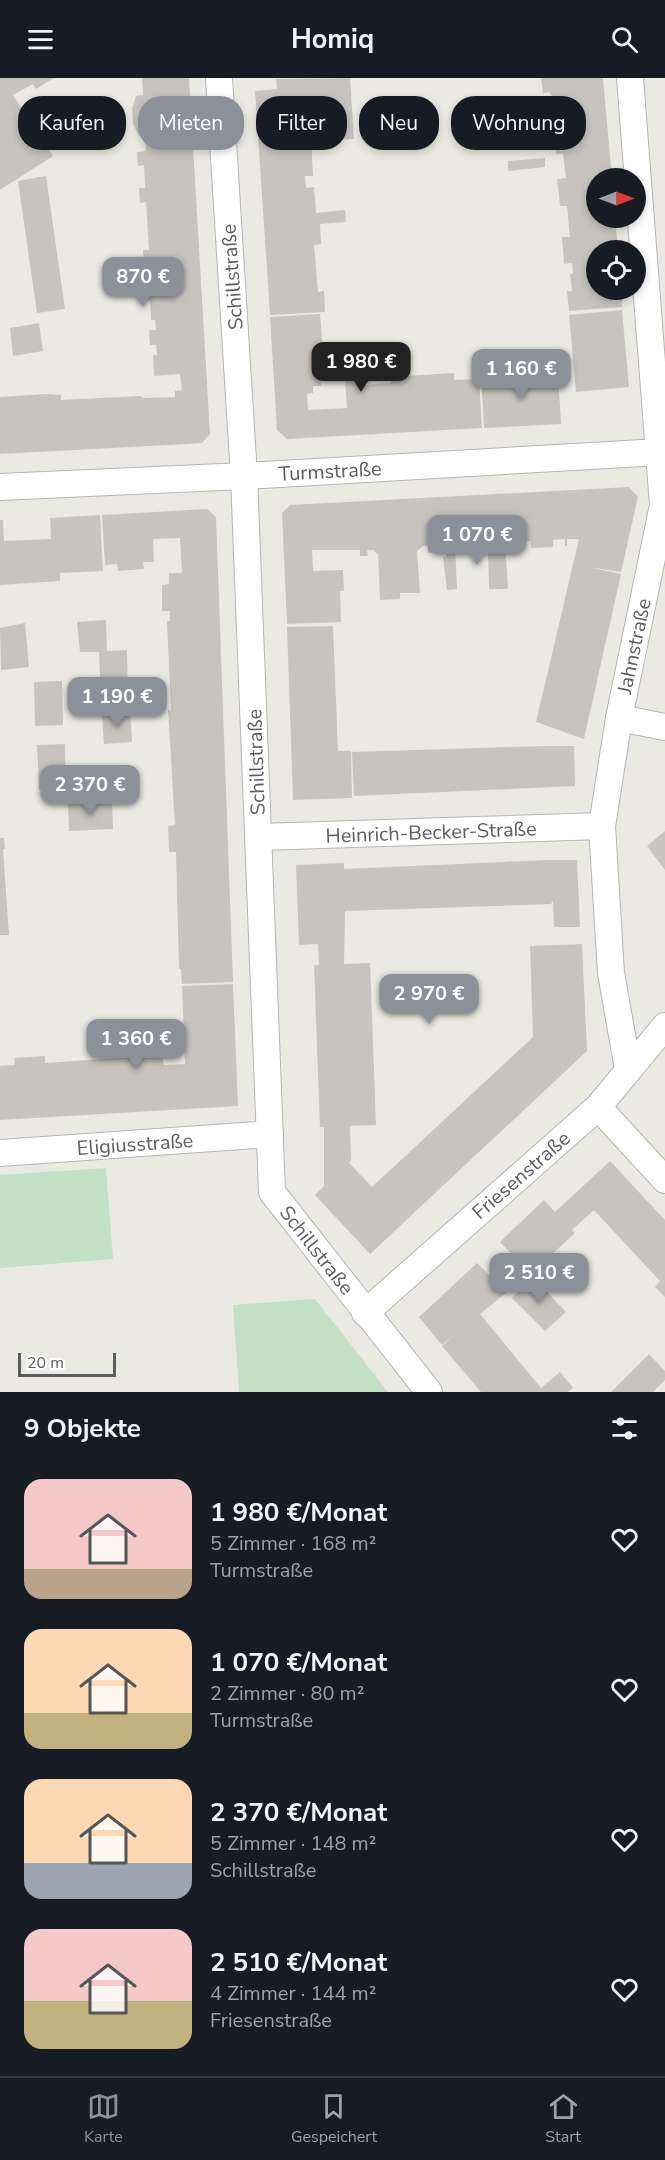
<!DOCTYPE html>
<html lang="de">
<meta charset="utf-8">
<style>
:root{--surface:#171b24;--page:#20242c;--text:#f1f3f6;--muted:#9ea1a6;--line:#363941;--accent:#8c9099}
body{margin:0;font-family:"Nunito Sans",sans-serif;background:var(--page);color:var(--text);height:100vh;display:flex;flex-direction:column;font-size:22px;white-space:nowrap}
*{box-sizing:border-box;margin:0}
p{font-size:20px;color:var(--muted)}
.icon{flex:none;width:33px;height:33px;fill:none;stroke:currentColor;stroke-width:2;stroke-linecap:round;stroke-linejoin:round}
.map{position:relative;height:1314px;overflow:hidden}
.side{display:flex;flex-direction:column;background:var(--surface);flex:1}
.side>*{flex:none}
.banner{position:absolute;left:18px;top:18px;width:630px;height:54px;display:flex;gap:12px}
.needle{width:39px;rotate:90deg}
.controls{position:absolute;left:586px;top:90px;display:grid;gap:12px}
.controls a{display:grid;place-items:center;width:60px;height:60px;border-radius:50%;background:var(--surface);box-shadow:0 3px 9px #0003;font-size:30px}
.scale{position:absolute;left:18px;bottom:15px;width:98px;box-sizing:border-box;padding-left:6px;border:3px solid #5b5d61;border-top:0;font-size:16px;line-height:21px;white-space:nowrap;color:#5b5d61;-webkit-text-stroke:4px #fff;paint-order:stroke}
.price{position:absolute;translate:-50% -51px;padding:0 14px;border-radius:12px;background:var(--accent);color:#fff;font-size:20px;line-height:39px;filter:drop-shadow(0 2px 3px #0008)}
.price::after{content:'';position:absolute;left:50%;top:36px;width:18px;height:14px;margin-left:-9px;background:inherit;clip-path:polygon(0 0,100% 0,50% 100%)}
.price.on{background:#222;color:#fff}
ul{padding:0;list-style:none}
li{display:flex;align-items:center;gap:18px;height:150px;padding:0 24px}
li span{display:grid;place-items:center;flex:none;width:168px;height:120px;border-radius:18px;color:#555}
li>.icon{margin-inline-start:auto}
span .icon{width:72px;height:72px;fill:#fffc;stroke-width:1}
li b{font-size:26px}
h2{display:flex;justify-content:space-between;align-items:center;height:72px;padding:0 24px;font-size:26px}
.tag{padding:0 21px;border-radius:24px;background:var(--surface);box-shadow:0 3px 9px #0003;font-size:21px;line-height:54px}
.tag.on{background:var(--accent);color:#fff}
header{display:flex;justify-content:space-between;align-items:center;height:78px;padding:0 24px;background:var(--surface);font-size:27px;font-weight:700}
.menu{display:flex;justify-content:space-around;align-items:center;height:84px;border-top:2px solid var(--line);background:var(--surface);font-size:16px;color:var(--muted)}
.menu a{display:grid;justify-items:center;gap:3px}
.menu .on{color:var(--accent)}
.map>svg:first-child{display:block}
.green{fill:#c2e0c4}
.building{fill:#c7c4bf}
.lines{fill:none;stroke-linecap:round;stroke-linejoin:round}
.minor-casing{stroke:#b3b4b8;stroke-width:28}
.minor{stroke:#fff;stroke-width:26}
.labels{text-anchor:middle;stroke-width:4.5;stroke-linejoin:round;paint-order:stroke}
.street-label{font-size:20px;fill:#5b5d61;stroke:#fff}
</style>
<header><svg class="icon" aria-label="menu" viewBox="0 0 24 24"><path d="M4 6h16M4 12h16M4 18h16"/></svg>Homiq<svg class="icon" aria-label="search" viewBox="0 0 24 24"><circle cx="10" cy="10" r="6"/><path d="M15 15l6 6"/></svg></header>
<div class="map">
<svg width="665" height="1314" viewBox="0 0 665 1314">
<rect width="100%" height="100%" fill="#ebeae2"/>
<g class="green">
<path d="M 106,1090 L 113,1181 L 0,1190 L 0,1097 Z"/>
<path d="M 315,1221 L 388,1314 L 239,1314 L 233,1227 Z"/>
</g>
<g class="building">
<path d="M 0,0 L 54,0 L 36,11 L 33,6 L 13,17 L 53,78 L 0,112 Z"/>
<path d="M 142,0 L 189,0 L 210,356 L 202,365 L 187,366 L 0,376 L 0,319 L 45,316 L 61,317 L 61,322 L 141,318 L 143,320 L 175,319 L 175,313 L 182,312 L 180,296 L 154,298 L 153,277 L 157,277 L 156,267 L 150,267 L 149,252 L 156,252 L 155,242 L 151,242 L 150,223 L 146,223 L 145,209 L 151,209 L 150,185 L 144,185 L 143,172 L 149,172 L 146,124 L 140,125 L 139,110 L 145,110 L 144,87 L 138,88 L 137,74 L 146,73 L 145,57 L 139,58 L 133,46 L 132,30 L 136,18 L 143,17 Z"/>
<path d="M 350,0 L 354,61 L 337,62 L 336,47 L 302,49 L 302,60 L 311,60 L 313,98 L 305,98 L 306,110 L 314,109 L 316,135 L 345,132 L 346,144 L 320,146 L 321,166 L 314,167 L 318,214 L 324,213 L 325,234 L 270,237 L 255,13 L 277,11 L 276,1 Z"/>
<path d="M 541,0 L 603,0 L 612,100 L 597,100 L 597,140 L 615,140 L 618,172 L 597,172 L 597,212 L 621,212 L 622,229 L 569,233 L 567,213 L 572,213 L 570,196 L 573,196 L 572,185 L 564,186 L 562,159 L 570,159 L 567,128 L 560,128 L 557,101 L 566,100 L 563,76 L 556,76 L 553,50 L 561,50 L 560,38 L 557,39 L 554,21 L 549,14 L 543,15 Z"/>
<path d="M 545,80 L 545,89 L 508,93 L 508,83 Z"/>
<path d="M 46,98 L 65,231 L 37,235 L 18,103 Z"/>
<path d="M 622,232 L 629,309 L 576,314 L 569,237 Z"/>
<path d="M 320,236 L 323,273 L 319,274 L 321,308 L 313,308 L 313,315 L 307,316 L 308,332 L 347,330 L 345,301 L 364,300 L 365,307 L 391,305 L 390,299 L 454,295 L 454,302 L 479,301 L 482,350 L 287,361 L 277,352 L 270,239 Z"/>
<path d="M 39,245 L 43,273 L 13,278 L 10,250 Z"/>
<path d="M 352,265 L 354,283 L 344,284 L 343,266 Z"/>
<path d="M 558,293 L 561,346 L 484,350 L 481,297 Z"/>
<path d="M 629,409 L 638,419 L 621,494 L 588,489 L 621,496 L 584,661 L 536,644 L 579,461 L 567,461 L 567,468 L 565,468 L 565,461 L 553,462 L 553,469 L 531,470 L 530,463 L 505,464 L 508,511 L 489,511 L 488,473 L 469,474 L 469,466 L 455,467 L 457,511 L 447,512 L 443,479 L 446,479 L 446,467 L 436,468 L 436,474 L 428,475 L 428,468 L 423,468 L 417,473 L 420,515 L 400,515 L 400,521 L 380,522 L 378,476 L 373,472 L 367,472 L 368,478 L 360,478 L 360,472 L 312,472 L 313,493 L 343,492 L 344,513 L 340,513 L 341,544 L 287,546 L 282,435 L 290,427 Z"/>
<path d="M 207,431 L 216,439 L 233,904 L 182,906 L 181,891 L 179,891 L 176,774 L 169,774 L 168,748 L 175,747 L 168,632 L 171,632 L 167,543 L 170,543 L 170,533 L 162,533 L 162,507 L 169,506 L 169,495 L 182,495 L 180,460 L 153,461 L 154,484 L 143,484 L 144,491 L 118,493 L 117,486 L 105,487 L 102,437 Z"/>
<path d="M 100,437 L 103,493 L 60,495 L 60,503 L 0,507 L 0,442 L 3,442 L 4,463 L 51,461 L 50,440 Z"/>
<path d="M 106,542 L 107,573 L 127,572 L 128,617 L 101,618 L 99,574 L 80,574 L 77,544 Z"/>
<path d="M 25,545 L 29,589 L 1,592 L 0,550 Z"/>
<path d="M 333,548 L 338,673 L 351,673 L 352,720 L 293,722 L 287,549 Z"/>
<path d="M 62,603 L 63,647 L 35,648 L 34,604 Z"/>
<path d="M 130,634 L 132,664 L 104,666 L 102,638 Z"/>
<path d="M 65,666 L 66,711 L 39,712 L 37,667 Z"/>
<path d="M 544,668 L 574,668 L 575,708 L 354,718 L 352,674 Z"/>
<path d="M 112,723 L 113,751 L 69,753 L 68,725 Z"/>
<path d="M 665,753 L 665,792 L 647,768 Z"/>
<path d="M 0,760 L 4,760 L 5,771 L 3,771 L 9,857 L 0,857 Z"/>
<path d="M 549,782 L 577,782 L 580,849 L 554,849 L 553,823 L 551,826 L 345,833 L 344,886 L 370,885 L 376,1047 L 350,1048 L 351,1082 L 349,1085 L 372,1109 L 533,959 L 530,868 L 582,866 L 587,973 L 370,1176 L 315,1117 L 324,1108 L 324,1049 L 320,1049 L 314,887 L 319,887 L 318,866 L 299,867 L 296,787 L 344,785 L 344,791 Z"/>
<path d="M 233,906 L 238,1028 L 0,1042 L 0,988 L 15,987 L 14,980 L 45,978 L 45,985 L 118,980 L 116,951 L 140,949 L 142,977 L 161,976 L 164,987 L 185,986 L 182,908 Z"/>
<path d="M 610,1083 L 665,1142 L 665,1219 L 655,1209 L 660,1203 L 594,1132 L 572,1152 L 575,1155 L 531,1196 L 500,1164 L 544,1122 L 555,1134 Z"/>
<path d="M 477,1185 L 507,1214 L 480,1236 L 541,1310 L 560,1294 L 573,1310 L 568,1314 L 481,1314 L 442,1268 L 455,1256 L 442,1267 L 419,1239 Z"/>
<path d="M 533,1199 L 566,1234 L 545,1253 L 512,1220 Z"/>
<path d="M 649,1276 L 665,1293 L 665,1302 L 653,1314 L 611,1314 Z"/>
</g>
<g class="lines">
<defs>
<g id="minor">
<path d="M 219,0 L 244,398 L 272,1114 L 429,1314"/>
<path d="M 0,409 L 244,398 L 660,374"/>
<path d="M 619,640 L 665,649"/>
<path d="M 259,759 L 602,748"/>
<path d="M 628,991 L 611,895 L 602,748 L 619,640 L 663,427 L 630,0"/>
<path d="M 598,1029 L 665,1102"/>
<path d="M 0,1075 L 270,1056"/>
<path d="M 365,1235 L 598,1029 L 665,948"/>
</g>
</defs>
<use href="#minor" class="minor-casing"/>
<use href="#minor" class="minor"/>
</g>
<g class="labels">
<g class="street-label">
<text transform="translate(232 199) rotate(-94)" y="7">Schillstraße</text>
<text transform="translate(330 393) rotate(-3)" y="7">Turmstraße</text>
<text transform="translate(634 568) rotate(-78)" y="7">Jahnstraße</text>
<text transform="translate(256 684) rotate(-92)" y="7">Schillstraße</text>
<text transform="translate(431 754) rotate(-2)" y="7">Heinrich-Becker-Straße</text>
<text transform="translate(135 1066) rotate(-4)" y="7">Eligiusstraße</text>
<text transform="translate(521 1097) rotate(-41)" y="7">Friesenstraße</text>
<text transform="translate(317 1172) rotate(52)" y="7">Schillstraße</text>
</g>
</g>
</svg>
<div class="controls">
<a><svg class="needle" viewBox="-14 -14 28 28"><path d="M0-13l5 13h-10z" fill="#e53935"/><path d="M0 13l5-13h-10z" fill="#9ea1a6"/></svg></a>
<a><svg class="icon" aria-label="locate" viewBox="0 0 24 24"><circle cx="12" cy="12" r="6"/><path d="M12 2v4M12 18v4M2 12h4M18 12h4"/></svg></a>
</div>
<div class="scale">20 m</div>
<b class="price" style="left:143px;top:230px">870 €</b>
<b class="price on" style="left:361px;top:315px">1 980 €</b>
<b class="price" style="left:521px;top:322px">1 160 €</b>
<b class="price" style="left:477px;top:488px">1 070 €</b>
<b class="price" style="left:117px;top:650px">1 190 €</b>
<b class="price" style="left:90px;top:738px">2 370 €</b>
<b class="price" style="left:429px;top:947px">2 970 €</b>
<b class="price" style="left:136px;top:992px">1 360 €</b>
<b class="price" style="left:539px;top:1226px">2 510 €</b>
<div class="banner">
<a class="tag">Kaufen</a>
<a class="tag on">Mieten</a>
<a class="tag">Filter</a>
<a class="tag">Neu</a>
<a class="tag">Wohnung</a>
</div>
</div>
<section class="side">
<h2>9 Objekte<svg class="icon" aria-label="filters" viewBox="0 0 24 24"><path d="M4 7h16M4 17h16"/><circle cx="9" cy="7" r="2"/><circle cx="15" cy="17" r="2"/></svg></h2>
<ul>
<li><span style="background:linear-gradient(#f6c9c9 75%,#b9a48a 0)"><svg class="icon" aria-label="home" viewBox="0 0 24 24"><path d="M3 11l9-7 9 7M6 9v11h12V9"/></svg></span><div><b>1 980 €/Monat</b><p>5 Zimmer · 168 m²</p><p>Turmstraße</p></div><svg class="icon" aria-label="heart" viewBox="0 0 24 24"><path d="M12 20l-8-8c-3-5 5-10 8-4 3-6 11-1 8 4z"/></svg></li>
<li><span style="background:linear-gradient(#ffd9b3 70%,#c2b280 0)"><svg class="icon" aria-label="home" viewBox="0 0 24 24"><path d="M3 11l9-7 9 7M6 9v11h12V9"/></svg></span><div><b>1 070 €/Monat</b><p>2 Zimmer · 80 m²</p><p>Turmstraße</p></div><svg class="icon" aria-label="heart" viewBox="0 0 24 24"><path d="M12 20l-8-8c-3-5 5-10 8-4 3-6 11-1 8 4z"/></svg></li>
<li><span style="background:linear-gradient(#ffd9b3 70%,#9aa5b1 0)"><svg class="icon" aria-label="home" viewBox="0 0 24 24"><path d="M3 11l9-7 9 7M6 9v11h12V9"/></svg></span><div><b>2 370 €/Monat</b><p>5 Zimmer · 148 m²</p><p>Schillstraße</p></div><svg class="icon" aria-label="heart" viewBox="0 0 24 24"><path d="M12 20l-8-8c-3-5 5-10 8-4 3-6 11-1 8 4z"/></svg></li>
<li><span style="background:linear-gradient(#f6c9c9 60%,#c2b280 0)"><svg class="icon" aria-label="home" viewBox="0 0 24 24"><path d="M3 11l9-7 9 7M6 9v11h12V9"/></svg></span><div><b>2 510 €/Monat</b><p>4 Zimmer · 144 m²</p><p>Friesenstraße</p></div><svg class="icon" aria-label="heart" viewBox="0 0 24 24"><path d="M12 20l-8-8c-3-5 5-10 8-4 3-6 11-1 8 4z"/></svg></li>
</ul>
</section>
<nav class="menu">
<a class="on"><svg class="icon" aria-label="map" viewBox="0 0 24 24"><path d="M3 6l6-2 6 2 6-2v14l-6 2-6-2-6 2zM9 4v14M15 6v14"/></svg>Karte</a>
<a><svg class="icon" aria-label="saved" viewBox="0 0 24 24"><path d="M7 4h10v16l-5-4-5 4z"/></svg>Gespeichert</a>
<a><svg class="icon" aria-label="home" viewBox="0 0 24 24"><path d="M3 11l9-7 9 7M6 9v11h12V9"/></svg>Start</a>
</nav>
